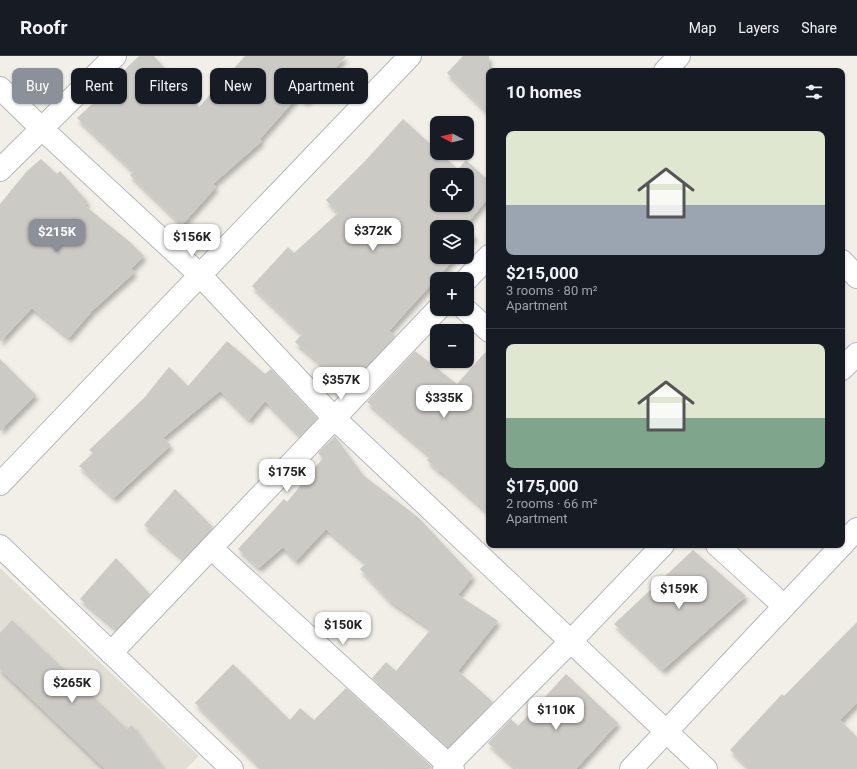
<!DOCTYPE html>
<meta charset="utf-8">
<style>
:root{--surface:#171b24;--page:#242831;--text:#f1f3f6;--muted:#9ea1a6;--line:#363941;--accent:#8c9099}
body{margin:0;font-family:Roboto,sans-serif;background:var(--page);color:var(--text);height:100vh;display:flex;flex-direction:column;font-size:15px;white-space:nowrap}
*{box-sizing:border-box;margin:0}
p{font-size:13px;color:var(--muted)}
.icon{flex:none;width:22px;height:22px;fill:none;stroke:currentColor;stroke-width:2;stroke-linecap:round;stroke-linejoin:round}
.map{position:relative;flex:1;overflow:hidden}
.panel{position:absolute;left:486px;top:12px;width:359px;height:480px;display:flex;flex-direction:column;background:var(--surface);border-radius:8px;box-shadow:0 1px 3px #0004}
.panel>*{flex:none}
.banner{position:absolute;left:12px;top:12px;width:380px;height:36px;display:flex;gap:8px}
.needle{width:26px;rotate:277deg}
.controls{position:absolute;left:430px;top:60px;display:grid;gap:8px}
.controls a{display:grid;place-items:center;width:44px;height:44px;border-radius:8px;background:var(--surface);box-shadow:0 1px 3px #0004;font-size:20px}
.price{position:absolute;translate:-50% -34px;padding:0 9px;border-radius:8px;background:#fff;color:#222;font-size:13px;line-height:26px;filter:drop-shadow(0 1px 2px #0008)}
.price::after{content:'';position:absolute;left:50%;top:24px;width:12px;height:9px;margin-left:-6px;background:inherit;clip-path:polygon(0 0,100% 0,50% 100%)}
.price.on{background:var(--accent);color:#fff}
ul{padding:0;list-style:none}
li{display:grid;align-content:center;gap:8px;height:212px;padding:0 20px}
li+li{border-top:1px solid var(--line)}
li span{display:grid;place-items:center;height:124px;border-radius:8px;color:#555}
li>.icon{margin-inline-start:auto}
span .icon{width:72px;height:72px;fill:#fffc;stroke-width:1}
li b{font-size:17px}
h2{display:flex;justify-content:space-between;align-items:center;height:48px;padding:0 20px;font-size:17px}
.chip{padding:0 14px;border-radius:8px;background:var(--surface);box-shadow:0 1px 3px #0004;font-size:14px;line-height:36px}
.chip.on{background:var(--accent);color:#fff}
header{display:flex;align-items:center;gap:24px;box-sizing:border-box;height:56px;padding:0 20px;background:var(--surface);border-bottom:1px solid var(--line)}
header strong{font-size:19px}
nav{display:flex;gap:22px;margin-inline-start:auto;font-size:14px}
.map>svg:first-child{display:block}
.education{fill:#e1ded6}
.building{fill:#cccac5;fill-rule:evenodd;filter:url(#shadow)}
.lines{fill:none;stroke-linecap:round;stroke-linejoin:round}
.minor-casing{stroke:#b5b8bc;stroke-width:24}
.minor{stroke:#fff;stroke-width:22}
</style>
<header>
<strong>Roofr</strong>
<nav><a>Map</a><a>Layers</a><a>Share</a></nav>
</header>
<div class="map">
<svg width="857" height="713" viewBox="0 0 857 713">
<defs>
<filter id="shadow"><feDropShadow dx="2.5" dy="4.5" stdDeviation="2" flood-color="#0004"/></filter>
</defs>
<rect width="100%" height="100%" fill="#f1efe8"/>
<path class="education" d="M 0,512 L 199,700 L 186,713 L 0,713 Z"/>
<g class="building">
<path d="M 139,0 L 154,0 L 199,51 L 245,0 L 346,0 L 306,46 L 298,40 L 260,83 L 262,85 L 213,128 L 216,131 L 182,169 L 130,119 L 133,115 L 77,62 L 114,28 L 112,26 Z"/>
<path d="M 463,0 L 489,0 L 489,58 L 447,17 Z"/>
<path d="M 403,63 L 437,94 L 437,97 L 440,97 L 458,113 L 466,104 L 489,125 L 489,141 L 464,171 L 437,171 L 437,201 L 456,201 L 389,275 L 395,280 L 347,330 L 295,286 L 302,278 L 252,230 L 288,191 L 294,197 L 338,157 L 326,144 L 365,105 ZM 437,119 L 467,119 L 467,149 L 437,149 Z"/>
<path d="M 41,103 L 57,118 L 60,115 L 88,146 L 84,149 L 130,186 L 144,200 L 131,213 L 135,216 L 92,255 L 69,282 L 32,252 L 0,286 L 0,148 L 27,115 Z"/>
<path d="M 467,173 L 475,180 L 467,189 Z"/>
<path d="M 227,285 L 265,318 L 271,313 L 317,362 L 300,380 L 265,345 L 249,364 L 220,335 L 163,382 L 171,389 L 114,442 L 79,410 L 93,397 L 89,394 L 144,342 L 169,311 L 188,330 Z"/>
<path d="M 489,292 L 489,458 L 442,416 L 440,416 L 427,404 L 430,400 L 367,346 L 415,295 L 457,328 Z"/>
<path d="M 0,303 L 36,339 L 0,375 Z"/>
<path d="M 335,380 L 363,419 L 419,462 L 473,520 L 458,539 L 498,565 L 458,615 L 493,646 L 448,691 L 372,622 L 386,606 L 396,615 L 431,573 L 390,545 L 360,513 L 366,507 L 326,473 L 296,505 L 283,491 L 259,512 L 238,493 L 284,443 L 287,446 L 323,402 L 318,397 Z"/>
<path d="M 175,433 L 213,471 L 183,503 L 144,469 Z"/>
<path d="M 693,494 L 746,540 L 663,614 L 614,568 Z"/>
<path d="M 116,502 L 150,538 L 116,573 L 80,543 Z"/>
<path d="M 12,564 L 127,673 L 132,669 L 164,713 L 105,713 L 0,613 L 0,577 Z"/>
<path d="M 857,566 L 857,647 L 840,664 L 857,681 L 857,713 L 750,713 L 730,694 L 782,638 L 784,640 Z"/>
<path d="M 233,608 L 290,664 L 300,652 L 314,664 L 346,632 L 432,711 L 432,712 L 262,713 L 195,647 Z"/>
<path d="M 566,618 L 618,667 L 576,713 L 516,713 L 488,687 L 511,663 L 518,670 Z"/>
</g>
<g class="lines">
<defs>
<g id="minor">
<path d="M 665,15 L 679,0"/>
<path d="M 0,32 L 41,72 L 200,219 L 334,362 L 706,713"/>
<path d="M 0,114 L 115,0"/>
<path d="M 842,205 L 857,221"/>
<path d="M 467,223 L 489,200"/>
<path d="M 465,253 L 489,275"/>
<path d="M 842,313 L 857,298"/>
<path d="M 0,428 L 410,0"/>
<path d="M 717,489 L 784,550"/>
<path d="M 842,489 L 857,473"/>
<path d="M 0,490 L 232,713"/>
<path d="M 211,492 L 453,713"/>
<path d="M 111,597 L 438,253"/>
<path d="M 444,713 L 571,585 L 663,489"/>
<path d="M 631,713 L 842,489"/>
</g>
</defs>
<use href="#minor" class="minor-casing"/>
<use href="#minor" class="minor"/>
</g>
</svg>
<div class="controls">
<a><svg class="needle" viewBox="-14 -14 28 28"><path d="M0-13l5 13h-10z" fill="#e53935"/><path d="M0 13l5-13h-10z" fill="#9ea1a6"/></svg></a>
<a><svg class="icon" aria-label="locate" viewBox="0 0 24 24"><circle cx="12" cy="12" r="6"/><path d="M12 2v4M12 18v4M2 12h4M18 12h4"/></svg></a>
<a><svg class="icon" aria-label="layers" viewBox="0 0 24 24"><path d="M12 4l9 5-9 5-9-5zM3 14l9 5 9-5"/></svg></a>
<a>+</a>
<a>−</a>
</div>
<b class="price" style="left:373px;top:196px">$372K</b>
<b class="price on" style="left:57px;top:197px">$215K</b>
<b class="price" style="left:192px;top:202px">$156K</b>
<b class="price" style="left:341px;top:345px">$357K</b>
<b class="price" style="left:444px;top:363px">$335K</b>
<b class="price" style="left:287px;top:437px">$175K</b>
<b class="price" style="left:679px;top:554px">$159K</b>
<b class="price" style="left:343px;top:590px">$150K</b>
<b class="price" style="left:72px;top:648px">$265K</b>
<b class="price" style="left:556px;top:675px">$110K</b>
<div class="banner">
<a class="chip on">Buy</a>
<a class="chip">Rent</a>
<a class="chip">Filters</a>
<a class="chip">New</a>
<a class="chip">Apartment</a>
</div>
<section class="panel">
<h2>10 homes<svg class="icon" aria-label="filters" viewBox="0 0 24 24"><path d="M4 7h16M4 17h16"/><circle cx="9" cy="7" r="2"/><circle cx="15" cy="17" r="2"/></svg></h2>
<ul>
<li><span style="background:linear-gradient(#dfe7d0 60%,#9aa5b1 0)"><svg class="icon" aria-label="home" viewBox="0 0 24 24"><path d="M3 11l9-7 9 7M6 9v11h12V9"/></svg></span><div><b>$215,000</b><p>3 rooms · 80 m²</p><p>Apartment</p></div></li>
<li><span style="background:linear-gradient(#dfe7d0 60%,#7fa58c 0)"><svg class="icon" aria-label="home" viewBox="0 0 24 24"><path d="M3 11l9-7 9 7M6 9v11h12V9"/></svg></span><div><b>$175,000</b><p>2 rooms · 66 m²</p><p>Apartment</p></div></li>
</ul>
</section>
</div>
